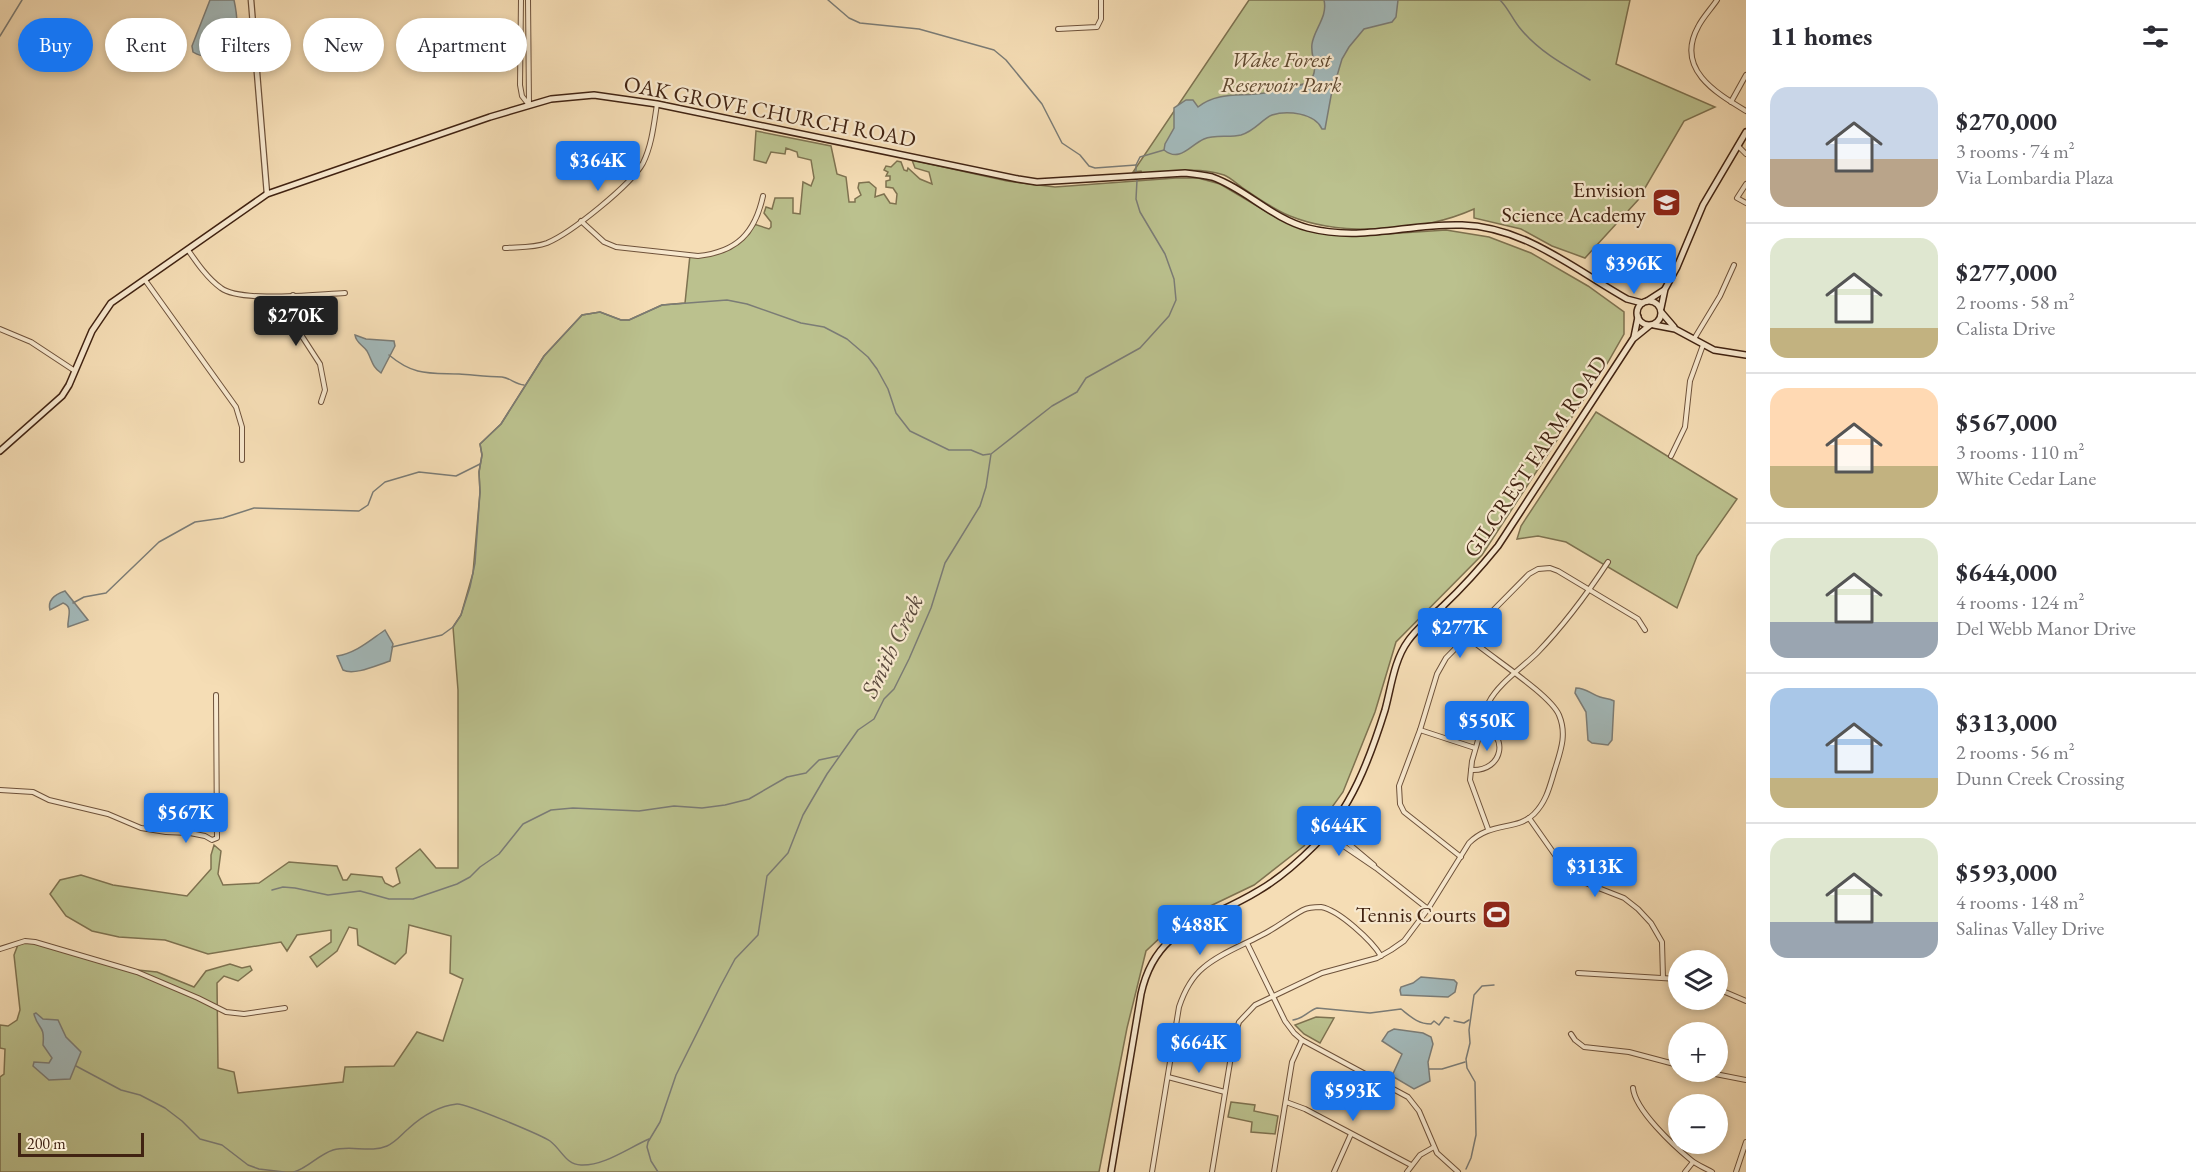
<!DOCTYPE html>
<meta charset="utf-8">
<style>
:root{--surface:#fff;--page:#f7f7f7;--text:#2b2b33;--muted:#7c7c81;--line:#e1e1e2;--accent:#1a73e8}
body{margin:0;font-family:"EB Garamond",serif;background:var(--page);color:var(--text);height:100vh;display:flex;flex-direction:column;font-size:22px;white-space:nowrap}
*{box-sizing:border-box;margin:0}
p{font-size:20px;color:var(--muted)}
.icon{flex:none;width:33px;height:33px;fill:none;stroke:currentColor;stroke-width:2;stroke-linecap:round;stroke-linejoin:round}
.map{position:relative;flex:1;overflow:hidden}
.details{display:flex;flex-direction:column;background:var(--surface);width:450px}
.details>*{flex:none}
.guide{position:absolute;left:18px;top:18px;width:570px;height:54px;display:flex;gap:12px}
.buttons{position:absolute;left:1668px;top:950px;display:grid;gap:12px}
.buttons a{display:grid;place-items:center;width:60px;height:60px;border-radius:50%;background:var(--surface);box-shadow:0 3px 9px #0003;font-size:30px}
.scale{position:absolute;left:18px;bottom:15px;width:126px;box-sizing:border-box;padding-left:6px;border:3px solid #412312;border-top:0;font-size:16px;line-height:21px;white-space:nowrap;color:#412312;-webkit-text-stroke:4px #f8e9cf;paint-order:stroke}
.price{position:absolute;translate:-50% -51px;padding:0 14px;border-radius:6px;background:var(--accent);color:#fff;font-size:20px;line-height:39px;filter:drop-shadow(0 2px 3px #0008)}
.price::after{content:'';position:absolute;left:50%;top:36px;width:18px;height:14px;margin-left:-9px;background:inherit;clip-path:polygon(0 0,100% 0,50% 100%)}
.price.selected{background:#222;color:#fff}
ul{padding:0;list-style:none}
li{display:flex;align-items:center;gap:18px;height:150px;padding:0 24px}
li+li{border-top:2px solid var(--line)}
li span{display:grid;place-items:center;flex:none;width:168px;height:120px;border-radius:18px;color:#555}
li>.icon{margin-inline-start:auto}
span .icon{width:72px;height:72px;fill:#fffc;stroke-width:1}
li b{font-size:26px}
h2{display:flex;justify-content:space-between;align-items:center;height:72px;padding:0 24px;font-size:26px}
.chip{padding:0 21px;border-radius:27px;background:var(--surface);box-shadow:0 3px 9px #0003;font-size:21px;line-height:54px}
.chip.selected{background:var(--accent);color:#fff}
main{display:flex;flex:1;min-height:0}
.map>svg:first-child{display:block}
.green{fill:#bbc18e;stroke:#7e7250;stroke-width:1.5}
.water{fill:#a2b8b9;stroke:#7b7c76;stroke-width:1.5}
.lines{fill:none;stroke-linecap:round;stroke-linejoin:round}
.stream{stroke:#7b7c76;stroke-width:1.5}
.minor-casing{stroke:#6e523b;stroke-width:6}
.tertiary-casing{stroke:#6e523b;stroke-width:7}
.secondary-casing{stroke:#412312;stroke-width:8}
.minor{stroke:#f8e9cf;stroke-width:4}
.tertiary{stroke:#f8e9cf;stroke-width:4.5}
.secondary{stroke:#f8e9cf;stroke-width:5}
.labels{text-anchor:middle;stroke-width:4.5;stroke-linejoin:round;paint-order:stroke}
.park-label{font-size:22px;font-style:italic;fill:#604a31;stroke:#f8e9cf}
.street-label{font-size:22px;fill:#412312;stroke:#f8e9cf}
.poi-label{font-size:22px;fill:#412312;stroke:#f8e9cf;text-anchor:end}
.water-label{font-size:24px;font-style:italic;fill:#59483c;stroke:#f8e9cf}
</style>
<main>
<div class="map">
<svg width="1746" height="1172" viewBox="0 0 1746 1172">
<rect width="100%" height="100%" fill="#f5ddb5"/>
<filter id="stains"><feTurbulence type="fractalNoise" baseFrequency=".00333" numOctaves="4"/><feColorMatrix values="0 0 0 0 .2 0 0 0 0 .09 0 0 0 0 .02 0 0 0 .5 -.17"/></filter>
<radialGradient id="worn" r=".72"><stop offset=".6" stop-color="#630" stop-opacity="0"/><stop offset="1" stop-color="#630" stop-opacity=".3"/></radialGradient>
<g class="green">
<path d="M 1249,0 L 1630,0 L 1616,64 L 1715,107 L 1684,121 L 1638,200 L 1585,258 L 1552,246 L 1521,229 L 1474,218 L 1474,209 C 1423,232 1342,237 1290,216 C 1273,209 1258,198 1243,188 C 1237,184 1231,178 1224,175 C 1198,166 1168,172 1142,174 L 1141,171 L 1133,172 Z"/>
<path d="M 756,131 L 831,146 L 837,174 L 846,177 L 849,202 L 855,202 L 855,199 L 861,195 L 858,188 L 859,183 L 869,182 L 876,188 L 875,197 L 884,194 L 890,203 L 896,204 L 897,194 L 893,188 L 886,187 L 886,181 L 890,180 L 890,176 L 886,176 L 888,172 L 884,170 L 886,166 L 891,167 L 897,161 L 901,162 L 904,170 L 907,171 L 908,168 L 920,179 L 932,184 L 929,172 L 915,168 L 912,160 L 1007,181 L 1055,187 L 1176,178 L 1198,178 L 1220,184 L 1279,219 L 1300,228 L 1356,236 L 1446,230 L 1489,237 L 1531,253 L 1588,286 L 1624,312 L 1624,334 L 1608,362 L 1482,555 L 1396,642 L 1375,712 L 1343,792 L 1304,846 L 1254,885 L 1177,922 L 1146,951 L 1127,1028 L 1099,1172 L 0,1172 L 0,1077 L 4,1074 L 5,1049 L 0,1048 L 0,1025 L 8,1026 L 17,1020 L 20,1010 L 14,955 L 19,942 L 25,941 L 128,969 L 157,972 L 194,987 L 206,971 L 230,964 L 242,968 L 250,966 L 252,970 L 238,981 L 224,976 L 217,983 L 218,1068 L 234,1072 L 238,1093 L 343,1082 L 345,1067 L 394,1066 L 417,1032 L 443,1041 L 463,979 L 450,973 L 451,936 L 409,925 L 406,953 L 395,964 L 358,945 L 357,929 L 349,927 L 337,951 L 317,967 L 310,957 L 331,942 L 331,930 L 297,935 L 287,951 L 281,942 L 208,954 L 165,940 L 119,937 L 92,931 L 66,916 L 50,894 L 60,880 L 81,875 L 113,885 L 187,896 L 211,869 L 211,855 L 214,845 L 221,851 L 218,874 L 223,885 L 259,883 L 289,862 L 337,866 L 343,880 L 347,880 L 351,874 L 382,877 L 385,883 L 393,887 L 400,883 L 396,868 L 420,849 L 436,868 L 458,868 L 458,690 L 453,627 L 461,615 L 473,573 L 480,492 L 479,472 L 482,455 L 480,444 L 501,424 L 544,356 L 582,315 L 600,312 L 621,320 L 629,320 L 662,305 L 685,303 L 690,255 L 709,255 L 737,243 L 754,224 L 769,229 L 771,227 L 771,222 L 764,213 L 766,207 L 772,209 L 775,198 L 793,198 L 793,213 L 800,214 L 803,182 L 811,186 L 814,178 L 811,160 L 798,157 L 797,152 L 786,148 L 785,154 L 771,152 L 766,163 L 754,160 Z"/>
<path d="M 1596,412 L 1737,499 L 1697,556 L 1677,608 L 1566,542 L 1538,536 L 1517,539 L 1521,526 Z"/>
<path d="M 1316,1017 L 1334,1018 L 1320,1043 L 1304,1034 L 1295,1025 Z"/>
<path d="M 1231,1102 L 1255,1105 L 1254,1111 L 1278,1116 L 1275,1134 L 1251,1132 L 1252,1122 L 1228,1117 Z"/>
</g>
<g class="water">
<path d="M 210,0 L 234,0 C 239,23 241,50 212,56 C 205,57 199,56 193,52 L 192,46 Z"/>
<path d="M 1324,0 L 1398,0 L 1396,17 L 1392,22 L 1364,29 L 1349,47 L 1342,59 L 1331,96 L 1325,129 L 1322,129 C 1315,113 1287,110 1272,115 C 1261,120 1255,131 1241,135 C 1229,138 1215,134 1204,139 C 1190,145 1180,163 1164,150 L 1165,144 L 1174,128 L 1174,108 L 1186,100 L 1193,100 L 1198,107 C 1218,91 1241,97 1265,93 C 1272,92 1277,88 1284,88 C 1294,87 1301,86 1310,81 C 1320,68 1310,58 1312,44 C 1314,29 1328,17 1324,0 Z"/>
<path d="M 355,335 L 366,339 L 394,341 L 395,346 L 381,373 C 372,367 372,360 367,351 C 362,344 356,343 355,335 Z"/>
<path d="M 65,591 L 88,620 L 68,627 C 67,618 74,607 63,603 L 50,610 C 47,599 56,594 65,591 Z"/>
<path d="M 385,630 L 393,644 L 390,661 C 377,665 354,676 343,670 L 337,656 C 356,653 369,641 385,630 Z"/>
<path d="M 1576,688 C 1586,688 1591,694 1600,697 C 1606,699 1609,698 1614,701 L 1612,740 L 1608,745 L 1592,743 L 1588,740 L 1586,712 L 1575,693 Z"/>
<path d="M 1421,977 L 1454,980 L 1457,983 L 1455,992 L 1448,997 L 1401,995 L 1400,990 L 1401,987 L 1413,983 Z"/>
<path d="M 36,1013 L 43,1019 L 58,1020 L 66,1037 L 81,1052 L 70,1079 L 49,1080 L 33,1066 L 34,1062 L 49,1063 L 52,1058 L 43,1045 C 45,1024 38,1030 34,1014 Z"/>
<path d="M 1394,1029 L 1423,1033 L 1431,1037 L 1433,1044 L 1428,1062 L 1430,1081 L 1414,1089 L 1392,1076 L 1402,1054 L 1382,1041 L 1388,1032 Z"/>
</g>
<g class="lines">
<g class="stream">
<path d="M 828,0 L 849,18 L 860,23 L 919,29 L 994,50 L 1006,60 L 1042,104 L 1062,143 L 1080,155 L 1089,166 L 1095,168 L 1136,165"/>
<path d="M 1500,0 C 1508,8 1512,18 1519,27 C 1538,51 1564,65 1590,80"/>
<path d="M 0,36 L 22,0"/>
<path d="M 1136,172 L 1136,165 L 1140,157 L 1164,150"/>
<path d="M 389,355 C 414,376 429,373 459,374 C 474,375 488,377 502,377 C 510,378 515,384 524,385"/>
<path d="M 73,603 L 84,597 L 106,593 L 159,542 L 195,522 L 223,518 L 254,508 L 359,511 L 368,505 L 373,492 L 385,482 L 419,472 L 456,476 L 480,464"/>
<path d="M 392,647 L 442,635 L 453,627 L 461,615 L 470,587 L 475,563 L 480,492 L 479,472 L 482,455 L 480,444 L 501,424 L 544,356 L 582,315 L 600,312 L 621,320 L 629,320 L 662,305 L 727,300 L 747,304 L 801,323 L 824,327 L 847,339 L 868,357 L 877,369 L 888,389 L 896,413 L 910,431 L 949,450 L 971,450 L 983,455 L 990,454"/>
<path d="M 272,890 L 283,887 L 295,888 L 328,895 L 360,891 L 389,899 L 413,899 L 457,884 L 470,877 L 480,867 L 499,854 L 523,824 L 551,810 L 573,808 L 639,811 L 674,806 L 702,808 L 725,805 L 749,799 L 787,777 L 806,773 L 819,760 L 838,756"/>
<path d="M 1293,1020 C 1303,1019 1308,1011 1317,1008 L 1370,1013 L 1401,1009 C 1411,1017 1418,1024 1431,1024 L 1434,1021 L 1439,1025 L 1445,1017 L 1449,1018"/>
<path d="M 1454,1021 L 1464,1023 L 1469,1020"/>
<path d="M 76,1066 L 121,1090 L 140,1095 L 165,1108 L 182,1121 L 200,1139 L 222,1145 L 248,1165 L 259,1169 L 284,1172"/>
<path d="M 1429,1069 L 1442,1069 L 1465,1062"/>
<path d="M 1466,1169 L 1471,1158 L 1476,1135 L 1475,1082 L 1467,1068 L 1466,1059 L 1470,1043 L 1469,1030 L 1474,995 L 1482,986 L 1494,985"/>
<path d="M 294,1172 C 308,1168 318,1155 333,1150 C 350,1145 371,1153 387,1146 C 396,1142 401,1135 408,1129 C 421,1117 439,1106 457,1104 C 465,1103 541,1135 550,1141 C 561,1149 566,1165 581,1165 C 604,1166 628,1148 649,1139"/>
<path d="M 658,1172 L 651,1161 L 647,1147 L 648,1142 L 660,1122 L 676,1075 L 720,987 L 735,959 L 758,935 L 767,876 L 788,853 L 803,815 L 827,774 L 858,730 L 874,719 L 884,699 L 894,689 L 909,659 L 931,608 L 945,563 L 980,506 L 986,487 L 991,454 L 1052,406 L 1077,392 L 1086,378 L 1140,348 L 1169,316 L 1176,300 L 1174,279 L 1165,254 L 1140,212 L 1136,199 L 1137,180"/>
</g>
<defs>
<g id="minor">
<path d="M 521,0 L 520,85 L 522,96 L 529,105"/>
<path d="M 528,0 L 529,104"/>
<path d="M 1717,0 C 1711,9 1703,17 1698,27 C 1675,69 1716,93 1746,111"/>
<path d="M 1058,29 L 1097,27 L 1101,19 L 1101,0"/>
<path d="M 1731,102 L 1746,75"/>
<path d="M 1738,146 L 1746,154"/>
<path d="M 1746,184 L 1737,198 L 1746,203"/>
<path d="M 581,221 L 604,242 L 616,247 L 698,256 C 737,252 755,233 763,196"/>
<path d="M 505,248 C 519,247 534,248 547,243 C 571,233 631,185 643,163 C 652,145 654,123 657,104"/>
<path d="M 188,250 C 197,263 208,279 221,288 C 241,303 318,294 345,293"/>
<path d="M 145,280 L 236,407 L 242,427 L 242,460"/>
<path d="M 293,295 L 293,315 L 296,327 L 320,364 L 325,390 L 321,402"/>
<path d="M 0,329 L 31,342 L 75,371"/>
<path d="M 1694,339 L 1720,296 L 1734,265"/>
<path d="M 1671,456 L 1685,427 L 1690,381 L 1703,345"/>
<path d="M 1420,730 L 1475,748"/>
<path d="M 1471,770 C 1504,772 1509,733 1482,728"/>
<path d="M 0,790 L 33,792 L 49,800 L 108,814 L 141,828 L 166,832 L 190,833 L 205,836 L 212,840 L 217,838 L 216,695"/>
<path d="M 1529,818 L 1567,872 L 1578,880 L 1624,898 L 1638,909 L 1651,923 L 1662,942 L 1663,978"/>
<path d="M 1330,828 L 1374,865"/>
<path d="M 1488,829 L 1470,780 L 1472,761 L 1489,702 C 1498,684 1523,667 1537,653 C 1564,625 1587,594 1608,562"/>
<path d="M 1326,834 L 1376,868 L 1428,909"/>
<path d="M 1461,857 L 1404,812 L 1400,804 L 1399,786 L 1420,730 L 1437,674 L 1446,658 L 1529,574 L 1538,569 L 1550,568 L 1558,571 L 1638,619 L 1645,630"/>
<path d="M 1247,943 L 1285,1021 L 1294,1033 L 1302,1040 L 1408,1097 L 1419,1111 L 1437,1153 L 1458,1172"/>
<path d="M 0,949 L 25,941 L 35,942 L 137,972 L 198,998 L 226,1012 L 244,1014 L 285,1008"/>
<path d="M 1578,973 L 1678,979"/>
<path d="M 1718,989 L 1746,1001"/>
<path d="M 1571,1034 L 1575,1040 L 1584,1047 L 1629,1052 L 1678,1065"/>
<path d="M 1700,1071 L 1746,1080"/>
<path d="M 1168,1077 L 1225,1092"/>
<path d="M 1633,1088 C 1635,1110 1674,1146 1691,1160 C 1697,1165 1705,1168 1712,1172"/>
<path d="M 1286,1102 L 1305,1109 L 1411,1165"/>
<path d="M 1152,1172 L 1179,1007 C 1184,992 1191,978 1203,968 C 1219,954 1241,946 1260,936 C 1275,929 1288,918 1303,910 C 1309,907 1315,907 1321,907 C 1339,910 1372,941 1381,956"/>
<path d="M 1212,1172 L 1234,1038 L 1239,1022 L 1255,1005 L 1322,973 L 1377,958 L 1391,950 L 1404,941 L 1428,909 L 1469,843 C 1491,821 1517,831 1534,814 C 1547,801 1550,785 1555,769 C 1561,750 1567,734 1559,715 C 1550,694 1489,656 1469,638 C 1459,629 1451,617 1442,607"/>
<path d="M 1274,1172 L 1292,1062 L 1302,1040"/>
<path d="M 1334,1172 L 1351,1134"/>
<path d="M 1407,1172 L 1420,1155 L 1434,1147"/>
<path d="M 1685,1172 L 1693,1162"/>
<path d="M 1736,1172 L 1746,1142"/>
</g>
<path id="tertiary" d="M 251,0 L 267,194"/>
<g id="secondary">
<circle cx="1649" cy="313" r="12"/>
<path d="M 1647,301 L 1664,290"/>
<path d="M 1661,308 L 1665,289 L 1677,267 L 1703,205 L 1746,132"/>
<path d="M 1662,313 L 1674,327"/>
<path d="M 1654,325 L 1675,329 L 1714,350 L 1746,355"/>
<path d="M 1634,337 L 1638,317"/>
<path d="M 0,451 L 62,396 L 69,385 L 92,331 L 111,303 L 267,194 L 490,117 L 551,99 L 594,95 L 657,104 L 1018,179 L 1037,182 L 1185,173 C 1194,174 1203,175 1212,177 C 1246,189 1271,218 1308,228 C 1363,242 1409,223 1462,225 C 1525,227 1574,269 1627,299 L 1642,303"/>
<path d="M 1111,1172 L 1141,994 C 1156,925 1206,923 1258,891 C 1279,879 1297,863 1314,846 C 1351,810 1370,758 1385,710 C 1391,688 1394,660 1408,641 C 1417,628 1431,617 1443,606 C 1463,587 1481,567 1498,546 L 1633,339 L 1649,326"/>
</g>
</defs>
<use href="#minor" class="minor-casing"/>
<use href="#tertiary" class="tertiary-casing"/>
<use href="#secondary" class="secondary-casing"/>
<use href="#minor" class="minor"/>
<use href="#tertiary" class="tertiary"/>
<use href="#secondary" class="secondary"/>
</g>
<defs>
<symbol id="school-square" viewBox="-11 -11 22 22"><rect x="-9" y="-9" width="18" height="18" rx="4" fill="#8f2418" stroke="#f8e9cf"/><path d="M0-5L7-2L0 1L-7-2ZM-4 1L0 2.5L4 1V4Q0 6-4 4Z" fill="#fff"/></symbol>
<symbol id="stadium-square" viewBox="-11 -11 22 22"><rect x="-9" y="-9" width="18" height="18" rx="4" fill="#8f2418" stroke="#f8e9cf"/><path d="M0-5a6.5 5 0 1 0 0 10a6.5 5 0 1 0 0-10ZM-3.5-1.8h7v3.6h-7Z" fill="#fff"/></symbol>
</defs>
<g fill-rule="evenodd">
<use href="#school-square" x="1650" y="186" width="33" height="33"/>
<use href="#stadium-square" x="1480" y="898" width="33" height="33"/>
</g>
<g class="labels">
<g class="park-label">
<text x="1281" y="67">Wake Forest<tspan x="1281" dy="25">Reservoir Park</tspan></text>
</g>
<g class="street-label">
<text transform="translate(770 111) rotate(11)" y="8">OAK GROVE CHURCH ROAD</text>
<text transform="translate(1535 456) rotate(-56)" y="8">GILCREST FARM ROAD</text>
</g>
<g class="poi-label">
<text x="1646" y="197">Envision<tspan x="1646" dy="25">Science Academy</tspan></text>
<text x="1476" y="922">Tennis Courts</text>
</g>
<g class="water-label">
<text transform="translate(892 646) rotate(-64)" y="8">Smith Creek</text>
</g>
</g>
<rect width="100%" height="100%" filter="url(#stains)"/>
<rect width="100%" height="100%" fill="url(#worn)"/>
</svg>
<div class="buttons">
<a><svg class="icon" aria-label="layers" viewBox="0 0 24 24"><path d="M12 4l9 5-9 5-9-5zM3 14l9 5 9-5"/></svg></a>
<a>+</a>
<a>−</a>
</div>
<div class="scale">200 m</div>
<b class="price" style="left:598px;top:192px">$364K</b>
<b class="price" style="left:1634px;top:295px">$396K</b>
<b class="price selected" style="left:296px;top:347px">$270K</b>
<b class="price" style="left:1460px;top:659px">$277K</b>
<b class="price" style="left:1487px;top:752px">$550K</b>
<b class="price" style="left:186px;top:844px">$567K</b>
<b class="price" style="left:1339px;top:857px">$644K</b>
<b class="price" style="left:1595px;top:898px">$313K</b>
<b class="price" style="left:1200px;top:956px">$488K</b>
<b class="price" style="left:1199px;top:1074px">$664K</b>
<b class="price" style="left:1353px;top:1122px">$593K</b>
<div class="guide">
<a class="chip selected">Buy</a>
<a class="chip">Rent</a>
<a class="chip">Filters</a>
<a class="chip">New</a>
<a class="chip">Apartment</a>
</div>
</div>
<section class="details">
<h2>11 homes<svg class="icon" aria-label="filters" viewBox="0 0 24 24"><path d="M4 7h16M4 17h16"/><circle cx="9" cy="7" r="2"/><circle cx="15" cy="17" r="2"/></svg></h2>
<ul>
<li><span style="background:linear-gradient(#c9d6e8 60%,#b9a48a 0)"><svg class="icon" aria-label="home" viewBox="0 0 24 24"><path d="M3 11l9-7 9 7M6 9v11h12V9"/></svg></span><div><b>$270,000</b><p>3 rooms · 74 m²</p><p>Via Lombardia Plaza</p></div></li>
<li><span style="background:linear-gradient(#dfe7d0 75%,#c2b280 0)"><svg class="icon" aria-label="home" viewBox="0 0 24 24"><path d="M3 11l9-7 9 7M6 9v11h12V9"/></svg></span><div><b>$277,000</b><p>2 rooms · 58 m²</p><p>Calista Drive</p></div></li>
<li><span style="background:linear-gradient(#ffd9b3 65%,#c2b280 0)"><svg class="icon" aria-label="home" viewBox="0 0 24 24"><path d="M3 11l9-7 9 7M6 9v11h12V9"/></svg></span><div><b>$567,000</b><p>3 rooms · 110 m²</p><p>White Cedar Lane</p></div></li>
<li><span style="background:linear-gradient(#dfe7d0 70%,#9aa5b1 0)"><svg class="icon" aria-label="home" viewBox="0 0 24 24"><path d="M3 11l9-7 9 7M6 9v11h12V9"/></svg></span><div><b>$644,000</b><p>4 rooms · 124 m²</p><p>Del Webb Manor Drive</p></div></li>
<li><span style="background:linear-gradient(#a9c7e8 75%,#c2b280 0)"><svg class="icon" aria-label="home" viewBox="0 0 24 24"><path d="M3 11l9-7 9 7M6 9v11h12V9"/></svg></span><div><b>$313,000</b><p>2 rooms · 56 m²</p><p>Dunn Creek Crossing</p></div></li>
<li><span style="background:linear-gradient(#dfe7d0 70%,#9aa5b1 0)"><svg class="icon" aria-label="home" viewBox="0 0 24 24"><path d="M3 11l9-7 9 7M6 9v11h12V9"/></svg></span><div><b>$593,000</b><p>4 rooms · 148 m²</p><p>Salinas Valley Drive</p></div></li>
</ul>
</section>
</main>
